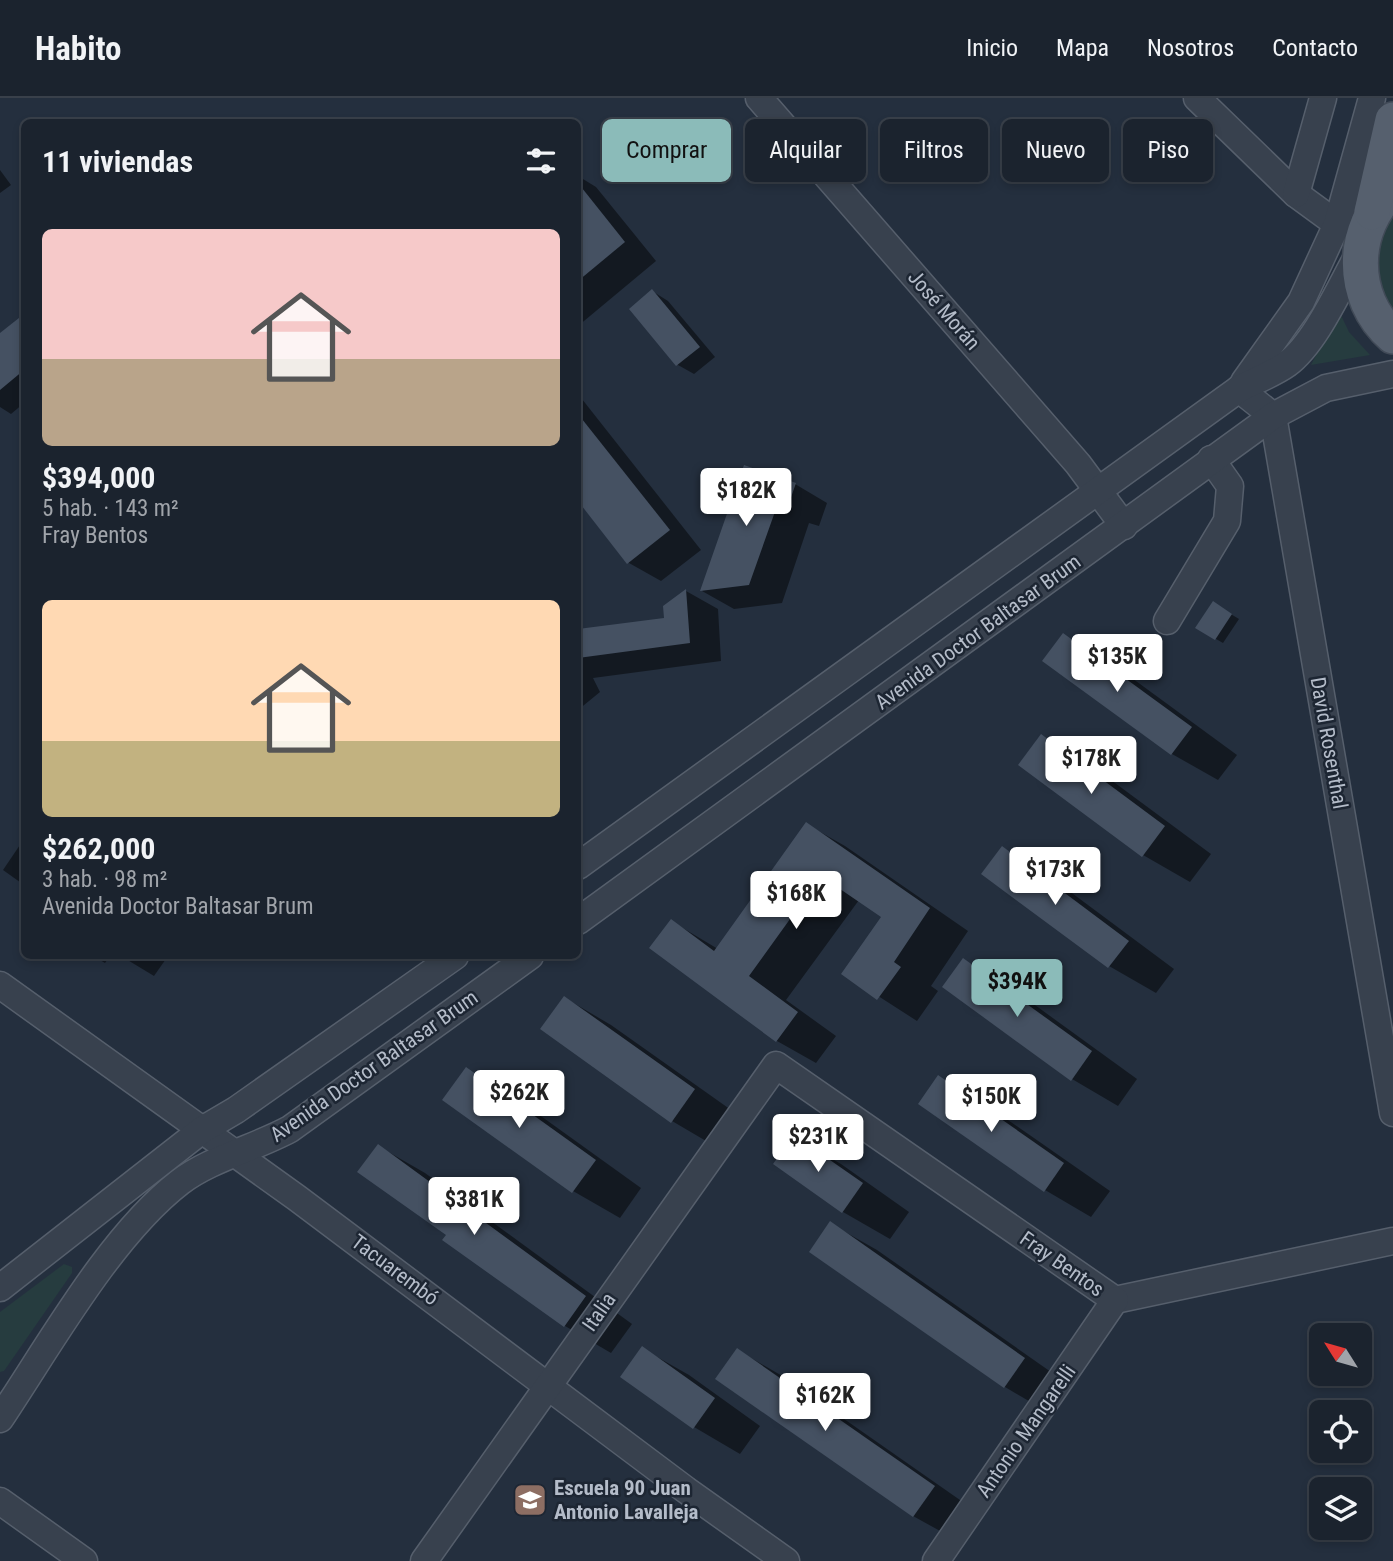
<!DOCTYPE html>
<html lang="es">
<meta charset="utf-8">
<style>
:root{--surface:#1b232e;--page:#242b36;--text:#f1f3f6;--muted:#a0a4aa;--line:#39404a;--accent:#8bbbb9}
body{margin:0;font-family:"Roboto Condensed",sans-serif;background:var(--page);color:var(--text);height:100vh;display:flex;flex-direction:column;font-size:26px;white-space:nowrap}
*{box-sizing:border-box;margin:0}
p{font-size:23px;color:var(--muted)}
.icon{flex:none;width:38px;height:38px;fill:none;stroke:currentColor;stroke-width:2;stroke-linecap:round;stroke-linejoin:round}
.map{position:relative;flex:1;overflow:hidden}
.drawer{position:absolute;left:21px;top:21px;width:560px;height:840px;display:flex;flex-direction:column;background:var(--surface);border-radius:10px;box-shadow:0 4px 10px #0003,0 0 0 2px var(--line)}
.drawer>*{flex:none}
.banner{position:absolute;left:602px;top:21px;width:665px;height:63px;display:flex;gap:14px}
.needle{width:46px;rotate:307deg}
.tools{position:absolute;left:1309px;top:1225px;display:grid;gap:14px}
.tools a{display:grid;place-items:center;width:63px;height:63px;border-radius:10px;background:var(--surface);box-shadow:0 4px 10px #0003,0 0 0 2px var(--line);font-size:35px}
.price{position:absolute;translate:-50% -60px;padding:0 16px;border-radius:7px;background:#fff;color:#222;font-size:23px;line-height:46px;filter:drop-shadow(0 2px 4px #0008)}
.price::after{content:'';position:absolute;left:50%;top:42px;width:21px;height:16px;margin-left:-10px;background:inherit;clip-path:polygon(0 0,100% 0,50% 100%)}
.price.current{background:var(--accent);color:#111}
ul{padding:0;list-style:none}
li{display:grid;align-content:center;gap:14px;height:371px;padding:0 21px}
li span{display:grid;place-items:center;height:217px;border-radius:10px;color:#555}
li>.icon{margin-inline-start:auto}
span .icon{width:126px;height:126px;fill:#fffc;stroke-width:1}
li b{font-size:30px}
h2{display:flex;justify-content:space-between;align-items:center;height:84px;padding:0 21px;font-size:30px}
.pill{padding:0 24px;border-radius:10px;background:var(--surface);box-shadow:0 4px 10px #0003,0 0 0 2px var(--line);font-size:24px;line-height:63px}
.pill.current{background:var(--accent);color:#111}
header{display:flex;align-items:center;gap:42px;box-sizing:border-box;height:98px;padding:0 35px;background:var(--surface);border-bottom:2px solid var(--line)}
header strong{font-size:33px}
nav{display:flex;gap:38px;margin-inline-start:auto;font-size:24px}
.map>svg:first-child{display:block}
.green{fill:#263c3f}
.shadow{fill:#0007}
.building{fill:#455162}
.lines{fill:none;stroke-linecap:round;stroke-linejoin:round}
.minor-casing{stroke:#565f6c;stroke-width:29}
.major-casing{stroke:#414a57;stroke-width:38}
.minor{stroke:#38414e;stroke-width:26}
.major{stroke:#56606e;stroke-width:35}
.labels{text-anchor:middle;stroke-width:5;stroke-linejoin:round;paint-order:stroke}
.street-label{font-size:21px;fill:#b4bcc9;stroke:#1d2633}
.poi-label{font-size:21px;font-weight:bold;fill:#b4bcc9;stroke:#1d2633;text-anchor:start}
</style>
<header>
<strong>Habito</strong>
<nav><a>Inicio</a><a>Mapa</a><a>Nosotros</a><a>Contacto</a></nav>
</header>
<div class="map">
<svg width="1393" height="1463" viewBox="0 0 1393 1463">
<rect width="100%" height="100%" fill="#242f3e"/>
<g class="green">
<path d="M 1393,109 L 1393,212 C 1368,174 1374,148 1393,109 Z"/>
<path d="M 1339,213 L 1349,234 L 1370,257 L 1311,267 Z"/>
<path d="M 64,1166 L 72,1169 L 72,1175 L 4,1273 L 0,1274 L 0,1214 Z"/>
</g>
<g class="shadow">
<path d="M 0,72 L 11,87 L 0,95 Z"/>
<path d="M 578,78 L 596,89 L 656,163 L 578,228 Z"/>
<path d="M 652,193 L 668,203 L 715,259 L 694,276 L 678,267 L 631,211 Z"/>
<path d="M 24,218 L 24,305 L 11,316 L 0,309 L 0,237 Z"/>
<path d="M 578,296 L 701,452 L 661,483 L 629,465 L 578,400 Z"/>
<path d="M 795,386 L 827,405 L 819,428 L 809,425 L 782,505 L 734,511 L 702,493 Z"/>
<path d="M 686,493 L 718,511 L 721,563 L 593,580 L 600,594 L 578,612 L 578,533 L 666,521 Z"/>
<path d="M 1214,506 L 1239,521 L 1223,545 L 1197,530 Z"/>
<path d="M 1063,538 L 1110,564 L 1237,657 L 1218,682 L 1172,656 Z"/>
<path d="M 1041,638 L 1088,665 L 1211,756 L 1190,784 L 1143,757 L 1020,667 Z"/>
<path d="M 806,726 L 845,748 L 968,833 L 931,888 L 938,893 L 917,923 L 844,876 L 883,819 L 859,802 L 786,902 L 836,938 L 816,965 L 777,943 L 651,850 L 671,823 L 718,851 Z"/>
<path d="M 24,741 L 24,787 L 3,772 Z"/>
<path d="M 1002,751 L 1049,778 L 1174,871 L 1156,895 L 1109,868 L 984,776 Z"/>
<path d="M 93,858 L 110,858 L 105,865 Z"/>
<path d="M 121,858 L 168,858 L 154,878 Z"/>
<path d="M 963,862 L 1010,889 L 1137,981 L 1118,1008 L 1072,981 Z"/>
<path d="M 565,900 L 611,927 L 741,1019 L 718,1050 L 672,1023 Z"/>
<path d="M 466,971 L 513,998 L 641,1090 L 620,1120 L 573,1093 Z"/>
<path d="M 939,979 L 985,1006 L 1110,1093 L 1091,1119 L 1045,1092 Z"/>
<path d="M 795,1039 L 841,1066 L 909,1114 L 890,1141 L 843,1114 L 776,1066 Z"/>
<path d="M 378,1048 L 425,1075 L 632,1226 L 611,1255 L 565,1228 L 448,1136 Z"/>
<path d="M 831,1126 L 877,1152 L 1071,1288 L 1051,1316 L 1005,1289 L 811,1154 Z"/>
<path d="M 643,1251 L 689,1277 L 760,1328 L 740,1356 L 694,1329 Z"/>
<path d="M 737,1252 L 784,1279 L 980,1416 L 960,1444 L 913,1418 Z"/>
</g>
<g class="building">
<path d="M 578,85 L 625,144 L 578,183 Z"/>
<path d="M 652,191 L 700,249 L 676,268 L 629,211 Z"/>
<path d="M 24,216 L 24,272 L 0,292 L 0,235 Z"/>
<path d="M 578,316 L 670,432 L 627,466 L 578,403 Z"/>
<path d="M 744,367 L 796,385 L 787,411 L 777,408 L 749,487 L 700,493 Z"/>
<path d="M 686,491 L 690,545 L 578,560 L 578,531 L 664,520 L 663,508 Z"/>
<path d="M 1213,503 L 1232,516 L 1215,542 L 1195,530 Z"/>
<path d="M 1063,535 L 1192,629 L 1171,657 L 1042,563 Z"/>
<path d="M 1041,636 L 1165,728 L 1142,759 L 1018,667 Z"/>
<path d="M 806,724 L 930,810 L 894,864 L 901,869 L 877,902 L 841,876 L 881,819 L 821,778 L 749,878 L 798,914 L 776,944 L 649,850 L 671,821 L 714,853 Z"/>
<path d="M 1002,748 L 1129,843 L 1108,870 L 981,776 Z"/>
<path d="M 963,860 L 1092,953 L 1071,983 L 942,889 Z"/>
<path d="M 564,898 L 695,991 L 671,1025 L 540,931 Z"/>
<path d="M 466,969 L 596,1062 L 572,1095 L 442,1002 Z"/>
<path d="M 938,977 L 1064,1065 L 1044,1094 L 918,1006 Z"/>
<path d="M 794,1037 L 863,1085 L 842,1115 L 773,1066 Z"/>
<path d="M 378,1046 L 586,1198 L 564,1229 L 442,1142 L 446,1137 L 357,1074 Z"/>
<path d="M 830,1123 L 1025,1260 L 1004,1290 L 809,1154 Z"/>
<path d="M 642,1248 L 715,1300 L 693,1331 L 620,1279 Z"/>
<path d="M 737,1250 L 935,1388 L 913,1419 L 715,1281 Z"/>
</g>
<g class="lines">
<defs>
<g id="minor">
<path d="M 759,0 L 1078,366 L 1124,428"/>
<path d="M 1197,0 L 1296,96 L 1337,126"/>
<path d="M 1296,96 L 1323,0"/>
<path d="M 1244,284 L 1301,204 L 1337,126 L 1372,0"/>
<path d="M 1239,291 L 1273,318 L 1393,1015"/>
<path d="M 1167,523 L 1227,423 L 1230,388 L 1211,361"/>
<path d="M 578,768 L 1239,291 C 1254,283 1273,276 1287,266 C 1317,244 1342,184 1361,152"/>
<path d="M 578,823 L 1273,318 L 1326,290 L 1393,276"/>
<path d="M 0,887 L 297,1100 L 686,1392 L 786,1463"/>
<path d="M 0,1190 L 202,1032 L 236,1012 L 455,858"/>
<path d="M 0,1321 C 49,1248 110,1138 180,1084 C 210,1061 255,1050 290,1031 L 530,858"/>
<path d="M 0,1403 L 84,1463"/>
<path d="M 424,1463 L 776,967 L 1115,1202 L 1393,1143"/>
<path d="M 936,1463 L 1115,1202"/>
</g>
<g id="major">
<path d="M 1393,91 C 1350,130 1349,200 1393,238"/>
<path d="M 1372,114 L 1393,22"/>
</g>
</defs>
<use href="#minor" class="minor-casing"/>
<use href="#major" class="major-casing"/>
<use href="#minor" class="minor"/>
<use href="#major" class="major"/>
</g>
<defs>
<symbol id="school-square" viewBox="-11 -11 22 22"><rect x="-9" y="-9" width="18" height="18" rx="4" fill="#8d6e63" stroke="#1d2633"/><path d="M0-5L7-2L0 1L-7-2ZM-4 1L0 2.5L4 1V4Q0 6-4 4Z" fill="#fff"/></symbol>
</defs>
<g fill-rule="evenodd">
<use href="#school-square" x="511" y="1383" width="38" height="38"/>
</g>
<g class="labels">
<g class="street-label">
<text transform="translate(944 212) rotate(49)" y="7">José Morán</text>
<text transform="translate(978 534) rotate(-36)" y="7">Avenida Doctor Baltasar Brum</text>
<text transform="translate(1329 645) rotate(80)" y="7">David Rosenthal</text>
<text transform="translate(374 968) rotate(-35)" y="7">Avenida Doctor Baltasar Brum</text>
<text transform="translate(1062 1166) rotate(35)" y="7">Fray Bentos</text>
<text transform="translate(395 1172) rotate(37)" y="7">Tacuarembó</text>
<text transform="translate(599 1214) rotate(-55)" y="7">Italia</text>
<text transform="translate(1026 1333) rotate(-55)" y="7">Antonio Mangarelli</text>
</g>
<g class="poi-label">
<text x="554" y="1397">Escuela 90 Juan<tspan x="554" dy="24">Antonio Lavalleja</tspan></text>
</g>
</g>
</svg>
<div class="tools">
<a><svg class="needle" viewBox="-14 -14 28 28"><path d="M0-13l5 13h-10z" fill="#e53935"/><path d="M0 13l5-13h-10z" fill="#a0a4aa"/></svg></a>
<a><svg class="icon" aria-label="locate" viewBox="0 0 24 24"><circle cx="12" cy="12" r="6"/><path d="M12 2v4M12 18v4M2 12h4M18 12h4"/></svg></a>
<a><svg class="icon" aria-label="layers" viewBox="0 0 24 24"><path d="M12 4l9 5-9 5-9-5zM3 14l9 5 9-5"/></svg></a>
</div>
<b class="price" style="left:746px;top:430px">$182K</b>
<b class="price" style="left:1117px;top:596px">$135K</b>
<b class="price" style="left:1091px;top:698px">$178K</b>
<b class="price" style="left:1055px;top:809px">$173K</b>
<b class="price" style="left:796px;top:833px">$168K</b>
<b class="price current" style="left:1017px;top:921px">$394K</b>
<b class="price" style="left:519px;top:1032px">$262K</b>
<b class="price" style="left:991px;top:1036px">$150K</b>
<b class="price" style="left:818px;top:1076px">$231K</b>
<b class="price" style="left:474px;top:1139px">$381K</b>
<b class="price" style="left:825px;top:1335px">$162K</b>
<div class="banner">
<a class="pill current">Comprar</a>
<a class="pill">Alquilar</a>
<a class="pill">Filtros</a>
<a class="pill">Nuevo</a>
<a class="pill">Piso</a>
</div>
<section class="drawer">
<h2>11 viviendas<svg class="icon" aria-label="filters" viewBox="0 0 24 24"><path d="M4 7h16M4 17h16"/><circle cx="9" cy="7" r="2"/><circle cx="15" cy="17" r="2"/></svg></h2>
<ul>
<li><span style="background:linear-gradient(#f6c9c9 60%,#b9a48a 0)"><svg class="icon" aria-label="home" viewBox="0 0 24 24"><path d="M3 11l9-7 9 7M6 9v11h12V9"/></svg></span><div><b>$394,000</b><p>5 hab. · 143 m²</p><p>Fray Bentos</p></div></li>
<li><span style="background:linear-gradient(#ffd9b3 65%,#c2b280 0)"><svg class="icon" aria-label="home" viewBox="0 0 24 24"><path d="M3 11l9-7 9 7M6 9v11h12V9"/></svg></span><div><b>$262,000</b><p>3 hab. · 98 m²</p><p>Avenida Doctor Baltasar Brum</p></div></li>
</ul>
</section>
</div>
